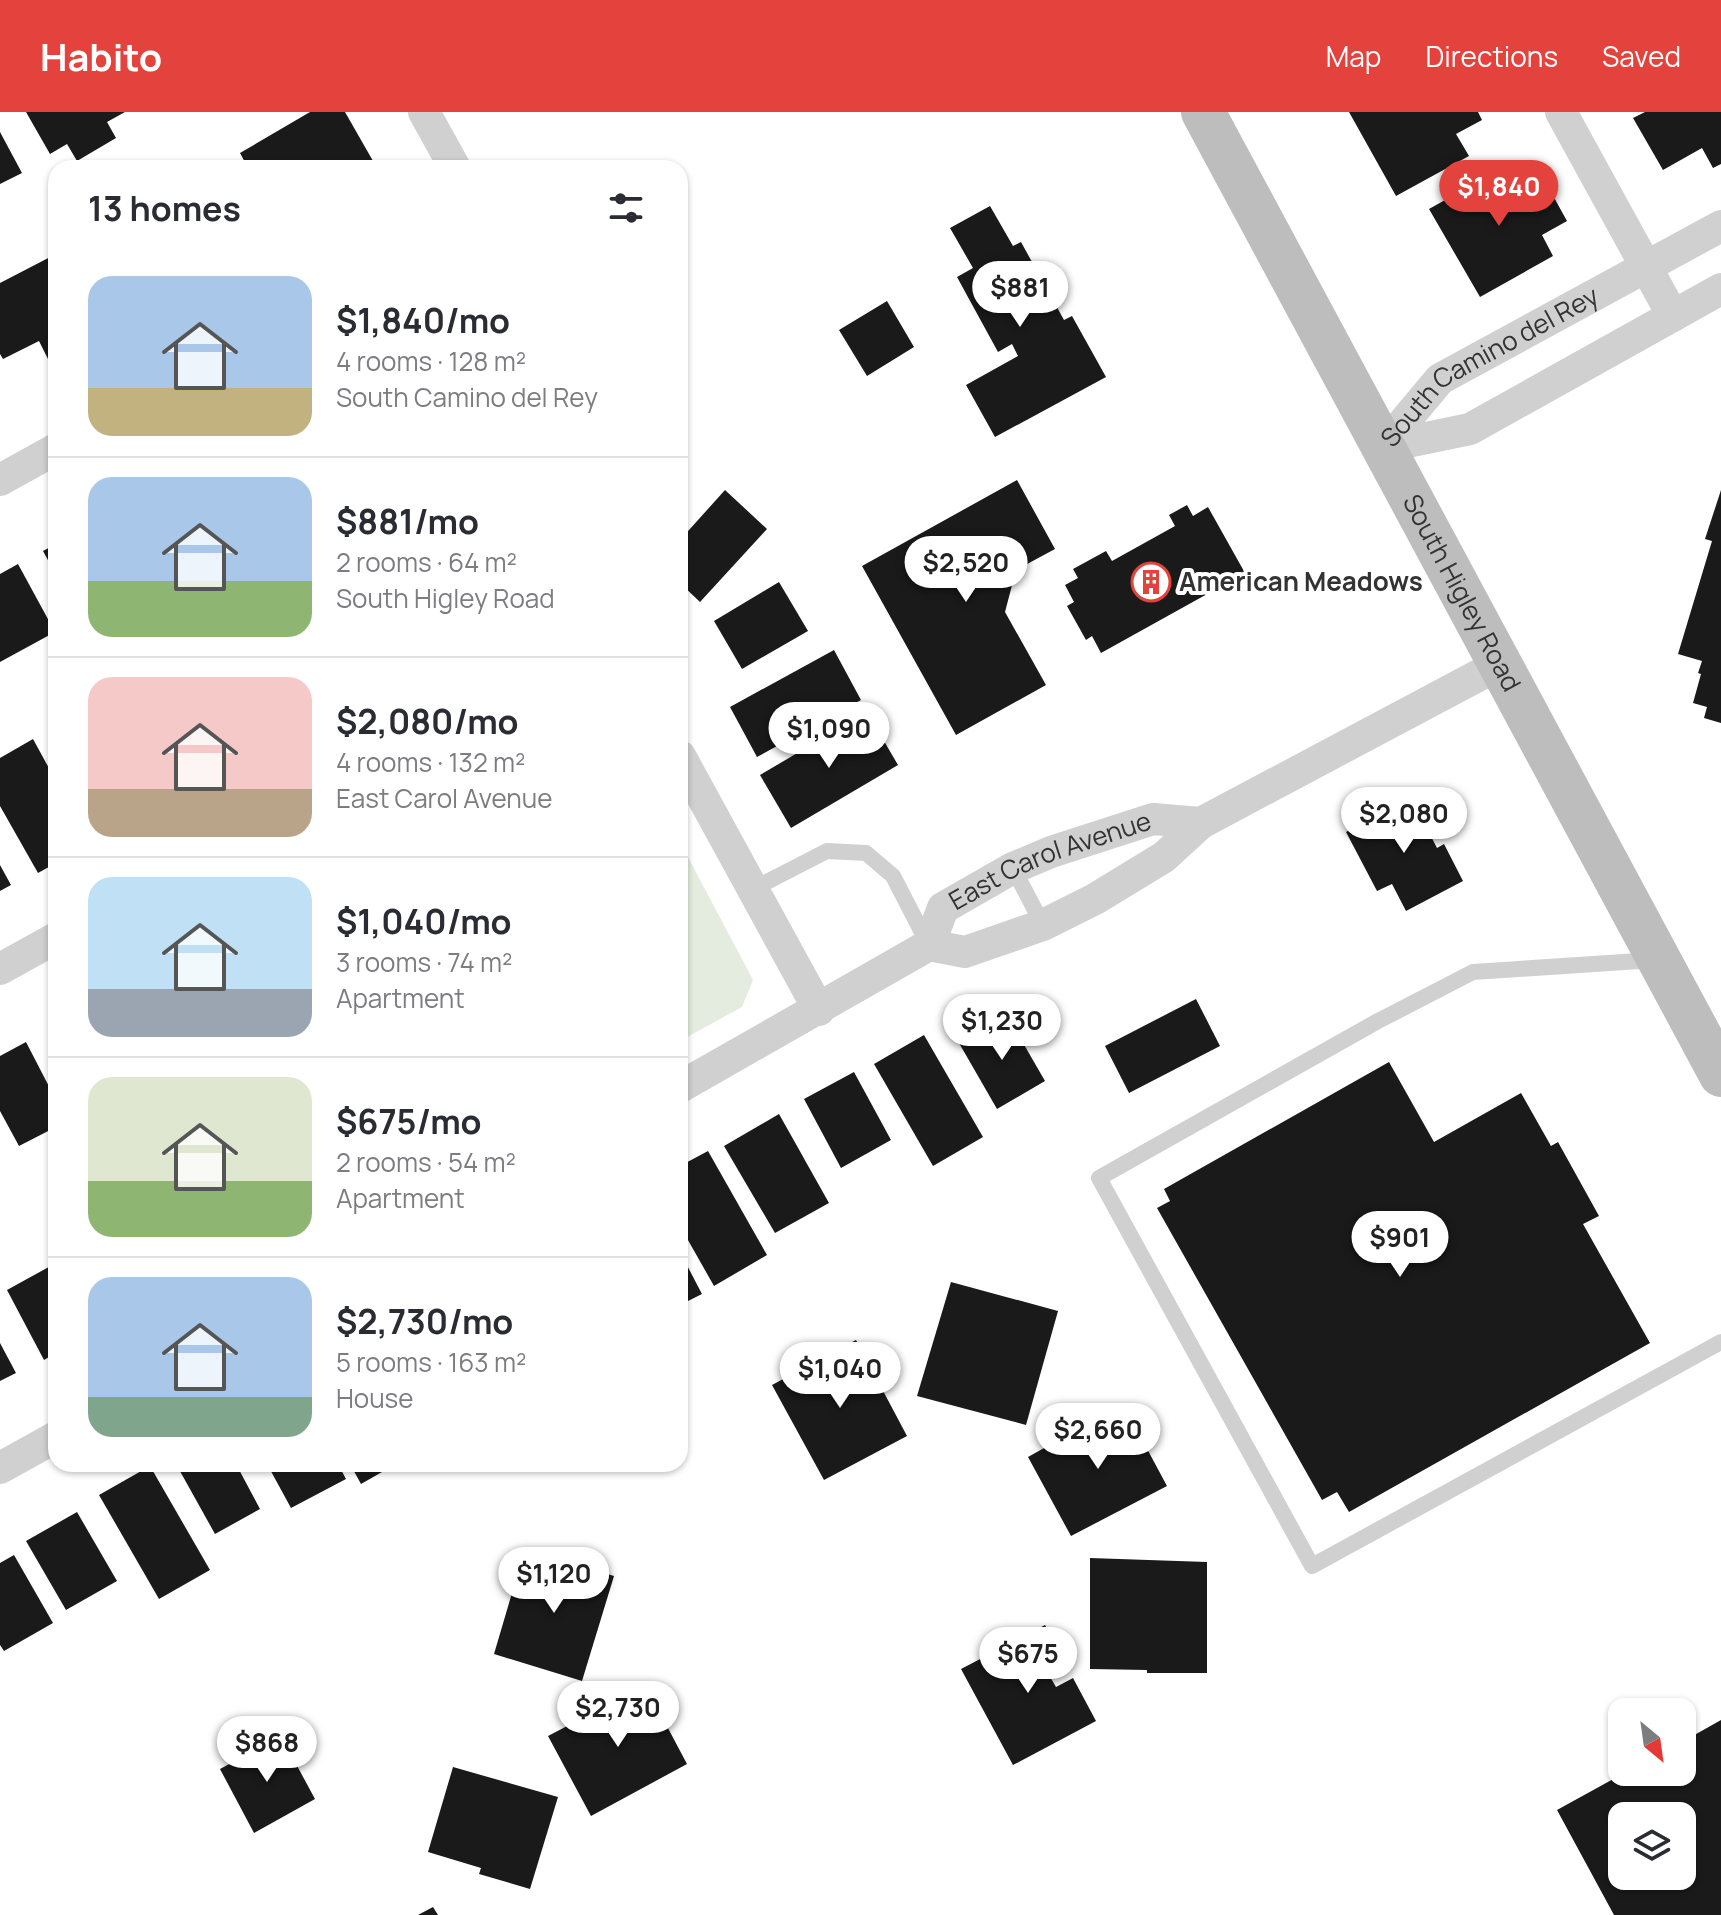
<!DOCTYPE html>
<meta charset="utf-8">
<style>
:root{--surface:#fff;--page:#f2f2f3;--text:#2b2b33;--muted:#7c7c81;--line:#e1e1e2;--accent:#e3433c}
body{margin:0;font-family:Manrope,sans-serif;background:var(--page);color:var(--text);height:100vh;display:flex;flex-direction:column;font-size:30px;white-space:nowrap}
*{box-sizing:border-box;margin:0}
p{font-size:26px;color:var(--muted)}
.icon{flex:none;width:44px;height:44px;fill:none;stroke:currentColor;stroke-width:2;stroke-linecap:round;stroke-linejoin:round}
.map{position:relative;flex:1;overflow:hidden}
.panel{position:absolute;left:48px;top:48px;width:640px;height:1312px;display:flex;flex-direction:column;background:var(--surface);border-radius:24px;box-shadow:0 2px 6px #0004}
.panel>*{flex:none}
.needle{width:52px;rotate:151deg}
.buttons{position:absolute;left:1608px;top:1586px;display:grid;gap:16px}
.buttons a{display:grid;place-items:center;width:88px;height:88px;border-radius:16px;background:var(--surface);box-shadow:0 2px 6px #0004;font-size:40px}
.price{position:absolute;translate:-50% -68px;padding:0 18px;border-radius:28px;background:#fff;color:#222;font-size:26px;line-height:52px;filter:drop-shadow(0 2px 4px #0008)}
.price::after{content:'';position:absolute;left:50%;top:48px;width:24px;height:18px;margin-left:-12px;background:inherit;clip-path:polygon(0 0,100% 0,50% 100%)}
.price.current{background:var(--accent);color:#fff}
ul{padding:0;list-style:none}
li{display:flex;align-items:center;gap:24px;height:200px;padding:0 40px}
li+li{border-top:2px solid var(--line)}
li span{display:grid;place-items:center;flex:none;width:224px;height:160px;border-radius:24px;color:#555}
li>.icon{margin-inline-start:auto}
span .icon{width:96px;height:96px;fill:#fffc;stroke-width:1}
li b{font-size:34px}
h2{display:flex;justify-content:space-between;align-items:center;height:96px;padding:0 40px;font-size:34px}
header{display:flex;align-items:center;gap:48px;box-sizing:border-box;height:112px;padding:0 40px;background:var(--accent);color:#fff}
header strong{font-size:38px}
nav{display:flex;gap:44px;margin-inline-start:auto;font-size:28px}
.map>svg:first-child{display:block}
.green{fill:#e4ecdf}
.building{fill:#1a1a1a;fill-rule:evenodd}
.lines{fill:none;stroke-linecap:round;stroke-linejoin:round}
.lane{stroke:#d0d0d0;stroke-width:16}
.street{stroke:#d0d0d0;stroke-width:32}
.secondary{stroke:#bdbdbd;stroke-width:44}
.labels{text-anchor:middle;stroke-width:8;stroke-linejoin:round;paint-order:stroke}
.street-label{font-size:26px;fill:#333;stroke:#fff}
.poi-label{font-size:26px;font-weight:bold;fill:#333;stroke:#fff;text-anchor:start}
</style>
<header>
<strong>Habito</strong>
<nav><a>Map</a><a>Directions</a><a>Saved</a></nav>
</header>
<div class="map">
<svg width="1721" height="1803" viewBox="0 0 1721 1803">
<rect width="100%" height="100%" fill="#fff"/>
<path class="green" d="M 680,730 L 753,868 L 742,895 L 680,929 Z"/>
<g class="building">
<path d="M 26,0 L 125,0 L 107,10 L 116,26 L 77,49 L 67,32 L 50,42 Z"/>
<path d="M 310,0 L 345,0 L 377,56 L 248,56 L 240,41 Z"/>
<path d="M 1349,0 L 1478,0 L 1482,8 L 1456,22 L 1469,44 L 1396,84 Z"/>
<path d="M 1645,0 L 1721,0 L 1721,52 L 1713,56 L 1702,36 L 1663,58 L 1633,6 Z"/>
<path d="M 0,20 L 22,61 L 0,72 Z"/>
<path d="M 1504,55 L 1515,76 L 1541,62 L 1567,109 L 1542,123 L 1553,144 L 1480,185 L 1429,97 Z"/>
<path d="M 990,94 L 1013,134 L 1021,130 L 1064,208 L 1072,204 L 1106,265 L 995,325 L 966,273 L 1018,244 L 1012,232 L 998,240 L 957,165 L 973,156 L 950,116 Z"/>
<path d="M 56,142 L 56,245 L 49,249 L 39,229 L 3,247 L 0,242 L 0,171 Z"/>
<path d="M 887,189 L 914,235 L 867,264 L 839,218 Z"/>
<path d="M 1017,368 L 1055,437 L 1016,458 L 1005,500 L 1046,573 L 956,623 L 862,454 Z"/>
<path d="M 725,378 L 767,417 L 700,490 L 680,471 L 680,428 Z"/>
<path d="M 1721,378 L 1721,611 L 1704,606 L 1707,595 L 1693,591 L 1701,562 L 1698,561 L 1702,549 L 1678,542 L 1712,429 L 1705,427 Z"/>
<path d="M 1187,393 L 1193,404 L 1208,395 L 1245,461 L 1101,541 L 1092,524 L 1086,528 L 1067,494 L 1074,490 L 1065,473 L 1078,466 L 1073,457 L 1106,439 L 1112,449 L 1175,414 L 1169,403 Z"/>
<path d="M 56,432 L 56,463 L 43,439 Z"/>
<path d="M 18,452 L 55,520 L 0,550 L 0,462 Z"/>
<path d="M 779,470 L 808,519 L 742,557 L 714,509 Z"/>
<path d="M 834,538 L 861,588 L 757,645 L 730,595 Z"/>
<path d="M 867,600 L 898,653 L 791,716 L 760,663 Z"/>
<path d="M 33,627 L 56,669 L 56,751 L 38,761 L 0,694 L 0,646 Z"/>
<path d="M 1411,686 L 1437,736 L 1444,732 L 1463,769 L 1406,799 L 1392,772 L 1377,779 L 1346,720 Z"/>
<path d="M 0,753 L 11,773 L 0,779 Z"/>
<path d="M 1196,887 L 1220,934 L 1129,981 L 1105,934 Z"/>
<path d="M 1007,903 L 1045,969 L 997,997 L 959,931 Z"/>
<path d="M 924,923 L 983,1025 L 933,1054 L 874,952 Z"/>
<path d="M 26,930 L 56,988 L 56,1015 L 19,1034 L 0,999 L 0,944 Z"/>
<path d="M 1389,950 L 1434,1030 L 1521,981 L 1551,1034 L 1558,1030 L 1599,1104 L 1583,1112 L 1650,1231 L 1349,1400 L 1337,1380 L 1322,1388 L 1157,1096 L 1170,1089 L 1164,1077 Z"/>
<path d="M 854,960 L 891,1028 L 841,1056 L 804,987 Z"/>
<path d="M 779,1002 L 829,1091 L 775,1121 L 724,1034 Z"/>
<path d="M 708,1039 L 767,1143 L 714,1174 L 680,1114 L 680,1054 Z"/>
<path d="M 680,1140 L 702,1182 L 680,1193 Z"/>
<path d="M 56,1151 L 56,1241 L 44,1248 L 7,1178 Z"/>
<path d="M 951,1170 L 1058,1199 L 1026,1313 L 917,1284 Z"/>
<path d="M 856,1228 L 907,1324 L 824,1368 L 772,1273 Z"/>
<path d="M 0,1231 L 16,1261 L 0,1269 Z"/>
<path d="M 1123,1292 L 1167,1374 L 1071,1424 L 1028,1345 Z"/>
<path d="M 176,1352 L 236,1352 L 260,1397 L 215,1422 Z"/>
<path d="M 267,1352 L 338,1352 L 346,1367 L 291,1396 Z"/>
<path d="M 350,1352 L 396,1352 L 361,1372 Z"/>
<path d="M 150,1354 L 210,1458 L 159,1487 L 99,1383 Z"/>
<path d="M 77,1400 L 117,1469 L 66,1498 L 26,1429 Z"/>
<path d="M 525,1437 L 614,1464 L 582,1569 L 494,1542 Z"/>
<path d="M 14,1443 L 53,1511 L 4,1539 L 0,1533 L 0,1451 Z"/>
<path d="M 1090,1446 L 1207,1450 L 1207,1561 L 1147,1561 L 1147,1558 L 1090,1557 Z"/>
<path d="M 1045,1513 L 1067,1554 L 1049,1563 L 1056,1575 L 1073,1566 L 1096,1609 L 1013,1653 L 961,1557 Z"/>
<path d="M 643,1569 L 687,1652 L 591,1704 L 548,1624 L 596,1599 L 594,1596 Z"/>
<path d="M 1721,1608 L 1721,1803 L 1614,1803 L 1557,1698 L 1626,1660 L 1682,1660 L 1682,1630 ZM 1622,1704 L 1682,1704 L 1682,1764 L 1622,1764 Z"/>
<path d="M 281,1624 L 315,1687 L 254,1721 L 220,1657 Z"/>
<path d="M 453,1655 L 558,1685 L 530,1777 L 479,1762 L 481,1756 L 428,1740 Z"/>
<path d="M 433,1795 L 438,1803 L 418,1803 Z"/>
</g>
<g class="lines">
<g class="lane">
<path d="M 1013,756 L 1043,813"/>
<path d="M 753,777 L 827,739 L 866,741 L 893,764 L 928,832"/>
<path d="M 1654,848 L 1473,860 L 1378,909 L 1099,1066 L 1312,1454 L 1721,1230"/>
</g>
<g class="street">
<path d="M 424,0 L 455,56"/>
<path d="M 1561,0 L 1673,204"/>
<path id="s1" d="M 1383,335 L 1440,267 L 1721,114"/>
<path d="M 1383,335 L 1470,317 L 1721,177"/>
<path d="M 0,368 L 56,337"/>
<path d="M 680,644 L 819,898"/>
<path d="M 929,833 L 965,840 L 1043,813 L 1095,787 L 1164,745 L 1201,711 L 1500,552"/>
<path d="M 0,857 L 56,826"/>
<path id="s2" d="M 680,975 L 929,833 L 943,796 L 1013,756 L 1051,740 L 1153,707 L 1201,711"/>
<path d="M 0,1356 L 56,1325"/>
</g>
<path class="secondary" id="s3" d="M 1203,0 L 1721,963"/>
</g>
<defs>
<symbol id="building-ring" viewBox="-11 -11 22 22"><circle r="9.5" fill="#fff" stroke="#e3433c" stroke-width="1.5"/><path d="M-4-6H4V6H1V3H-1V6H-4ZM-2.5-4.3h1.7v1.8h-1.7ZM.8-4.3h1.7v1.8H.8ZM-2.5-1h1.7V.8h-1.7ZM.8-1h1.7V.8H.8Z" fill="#e3433c"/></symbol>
</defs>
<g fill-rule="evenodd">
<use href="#building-ring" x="1129" y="448" width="44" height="44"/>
</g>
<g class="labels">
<g class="street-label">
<text dy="9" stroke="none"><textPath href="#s1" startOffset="136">South Camino del Rey</textPath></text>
<text dy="9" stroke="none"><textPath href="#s3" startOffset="546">South Higley Road</textPath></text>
<text dy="9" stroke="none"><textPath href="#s2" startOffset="444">East Carol Avenue</textPath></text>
</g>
<g class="poi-label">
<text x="1179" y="479">American Meadows</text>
</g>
</g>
</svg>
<div class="buttons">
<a><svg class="needle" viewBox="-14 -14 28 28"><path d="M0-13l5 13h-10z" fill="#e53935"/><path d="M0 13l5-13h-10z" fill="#7c7c81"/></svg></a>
<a><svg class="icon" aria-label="layers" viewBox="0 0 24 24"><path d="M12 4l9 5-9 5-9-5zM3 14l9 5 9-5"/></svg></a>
</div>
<b class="price current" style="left:1499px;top:116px">$1,840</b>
<b class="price" style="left:1020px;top:217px">$881</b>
<b class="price" style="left:966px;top:492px">$2,520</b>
<b class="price" style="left:829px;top:658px">$1,090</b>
<b class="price" style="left:1404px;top:743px">$2,080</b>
<b class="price" style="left:1002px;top:950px">$1,230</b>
<b class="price" style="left:1400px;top:1167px">$901</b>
<b class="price" style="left:840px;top:1298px">$1,040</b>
<b class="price" style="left:1098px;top:1359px">$2,660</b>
<b class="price" style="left:554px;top:1503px">$1,120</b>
<b class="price" style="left:1028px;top:1583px">$675</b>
<b class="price" style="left:618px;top:1637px">$2,730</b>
<b class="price" style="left:267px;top:1672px">$868</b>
<section class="panel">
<h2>13 homes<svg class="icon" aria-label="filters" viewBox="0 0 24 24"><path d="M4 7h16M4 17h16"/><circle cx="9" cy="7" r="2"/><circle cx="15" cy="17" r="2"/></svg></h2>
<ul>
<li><span style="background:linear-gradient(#a9c7e8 70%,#c2b280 0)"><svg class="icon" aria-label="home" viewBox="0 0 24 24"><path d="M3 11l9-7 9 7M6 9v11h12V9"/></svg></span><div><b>$1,840/mo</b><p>4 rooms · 128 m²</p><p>South Camino del Rey</p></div></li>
<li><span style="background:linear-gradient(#a9c7e8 65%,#8fb573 0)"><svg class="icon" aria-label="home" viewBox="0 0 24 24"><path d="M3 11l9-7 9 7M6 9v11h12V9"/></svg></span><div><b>$881/mo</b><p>2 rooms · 64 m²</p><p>South Higley Road</p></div></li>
<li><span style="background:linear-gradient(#f6c9c9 70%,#b9a48a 0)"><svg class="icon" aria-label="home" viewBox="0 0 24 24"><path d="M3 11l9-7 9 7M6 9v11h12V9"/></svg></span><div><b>$2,080/mo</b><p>4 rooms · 132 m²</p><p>East Carol Avenue</p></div></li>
<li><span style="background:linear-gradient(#bfe0f5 70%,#9aa5b1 0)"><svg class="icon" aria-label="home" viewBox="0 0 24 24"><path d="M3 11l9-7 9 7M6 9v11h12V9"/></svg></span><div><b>$1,040/mo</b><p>3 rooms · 74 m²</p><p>Apartment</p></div></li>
<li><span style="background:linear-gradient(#dfe7d0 65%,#8fb573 0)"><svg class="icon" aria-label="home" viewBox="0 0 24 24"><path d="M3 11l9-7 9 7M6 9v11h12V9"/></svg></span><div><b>$675/mo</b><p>2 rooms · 54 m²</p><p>Apartment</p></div></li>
<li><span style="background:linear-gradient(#a9c7e8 75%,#7fa58c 0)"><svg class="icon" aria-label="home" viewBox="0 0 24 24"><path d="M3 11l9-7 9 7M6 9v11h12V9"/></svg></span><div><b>$2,730/mo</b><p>5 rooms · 163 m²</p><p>House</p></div></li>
</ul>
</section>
</div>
